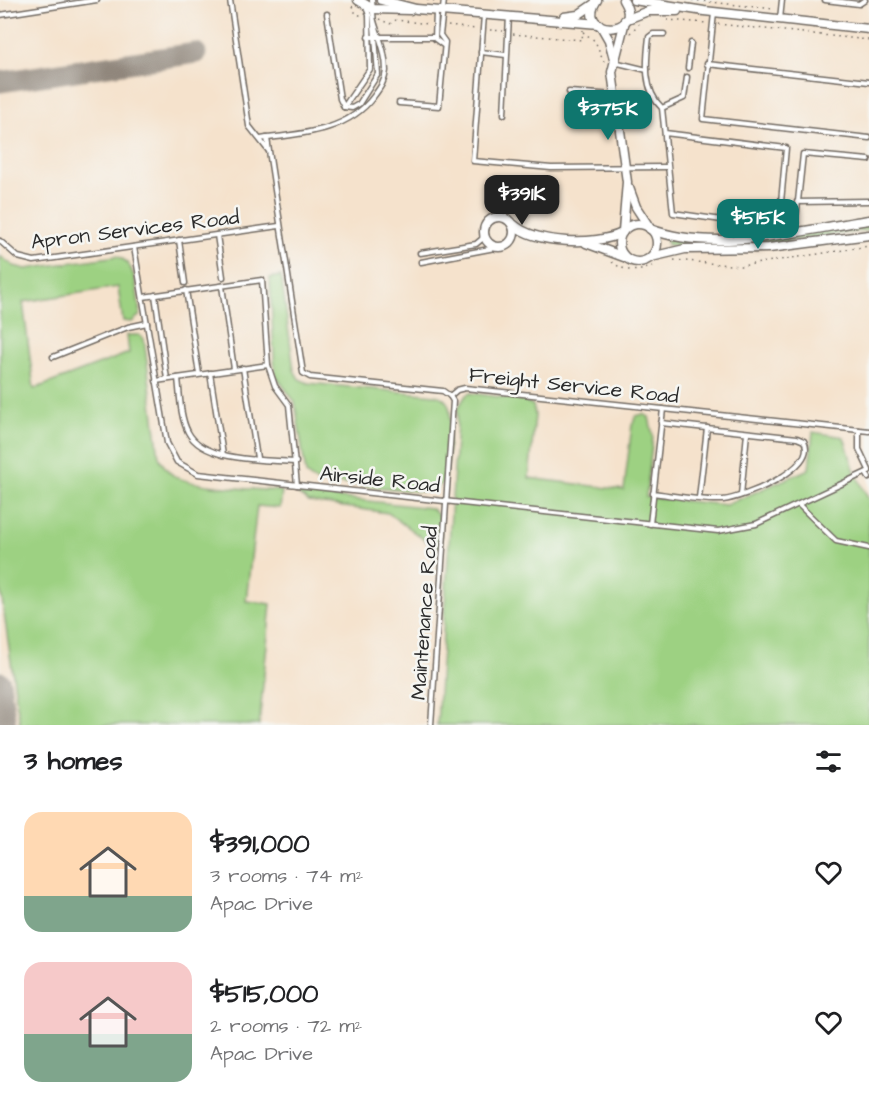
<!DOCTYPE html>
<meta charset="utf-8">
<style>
:root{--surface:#fff;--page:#f6f6f6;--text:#202124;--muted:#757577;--accent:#0f766e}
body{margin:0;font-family:"Architects Daughter",sans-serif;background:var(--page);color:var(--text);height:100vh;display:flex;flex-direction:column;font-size:22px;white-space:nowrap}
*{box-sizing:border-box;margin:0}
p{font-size:20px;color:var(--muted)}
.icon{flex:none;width:33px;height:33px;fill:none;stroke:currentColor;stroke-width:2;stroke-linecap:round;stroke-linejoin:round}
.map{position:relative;height:725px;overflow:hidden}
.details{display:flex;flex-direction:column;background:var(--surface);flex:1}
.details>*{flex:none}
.price{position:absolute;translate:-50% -51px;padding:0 14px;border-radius:12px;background:var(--accent);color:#fff;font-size:20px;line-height:39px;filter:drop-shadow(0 2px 3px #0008)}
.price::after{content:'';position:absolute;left:50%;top:36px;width:18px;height:14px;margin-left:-9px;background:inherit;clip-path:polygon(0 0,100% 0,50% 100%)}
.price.active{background:#222;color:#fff}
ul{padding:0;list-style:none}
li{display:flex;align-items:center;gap:18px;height:150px;padding:0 24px}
li span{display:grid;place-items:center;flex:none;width:168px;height:120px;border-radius:18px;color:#555}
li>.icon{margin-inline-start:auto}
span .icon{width:72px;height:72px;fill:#fffc;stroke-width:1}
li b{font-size:26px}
h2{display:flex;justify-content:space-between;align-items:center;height:72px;padding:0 24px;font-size:26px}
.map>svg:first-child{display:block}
.green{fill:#9dd182;stroke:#647e56;stroke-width:1.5}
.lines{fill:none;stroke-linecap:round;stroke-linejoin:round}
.taxiway{stroke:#90867c;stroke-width:21}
.service-casing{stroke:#726b63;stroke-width:7}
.minor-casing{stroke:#726b63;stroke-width:11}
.path{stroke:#726b63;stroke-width:1.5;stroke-dasharray:1.5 4.5;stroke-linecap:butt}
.service{stroke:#fff;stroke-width:4}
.minor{stroke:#fff;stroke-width:8}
.labels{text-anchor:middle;stroke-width:5;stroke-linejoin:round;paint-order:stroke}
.street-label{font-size:21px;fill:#2b2b2b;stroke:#f6f6f2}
</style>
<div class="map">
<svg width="869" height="725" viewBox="0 0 869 725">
<rect width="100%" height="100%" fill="#f6f6f2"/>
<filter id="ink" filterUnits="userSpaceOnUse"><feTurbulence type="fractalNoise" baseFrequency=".0167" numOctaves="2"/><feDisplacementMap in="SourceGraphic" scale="12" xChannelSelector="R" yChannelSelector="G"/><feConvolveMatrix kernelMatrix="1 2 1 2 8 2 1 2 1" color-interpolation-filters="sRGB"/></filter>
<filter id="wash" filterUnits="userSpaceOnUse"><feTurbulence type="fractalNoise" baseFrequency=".008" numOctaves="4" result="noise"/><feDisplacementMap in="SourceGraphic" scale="24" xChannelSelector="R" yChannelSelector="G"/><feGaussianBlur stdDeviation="1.35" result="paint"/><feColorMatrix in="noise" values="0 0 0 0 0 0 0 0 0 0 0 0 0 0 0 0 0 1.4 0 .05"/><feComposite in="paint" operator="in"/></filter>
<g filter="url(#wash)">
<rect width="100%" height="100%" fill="#f5e2cc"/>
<g class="green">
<path d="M 869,224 L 869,230 L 764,244 L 667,245 L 667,239 L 723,243 L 752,242 Z"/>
<path d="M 0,256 L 14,266 L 26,269 L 117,256 C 138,263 137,296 140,315 L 132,322 L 123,321 L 118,287 L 23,302 L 34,389 L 129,353 L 127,335 L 139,335 L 144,339 L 159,457 C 163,464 166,471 173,475 C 192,488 257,489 282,491 L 280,508 L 257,506 L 246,601 L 271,604 L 259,725 L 20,725 L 0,585 Z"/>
<path d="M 281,276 L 294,370 L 299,379 L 308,383 L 435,395 C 442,396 447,400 449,407 C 452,416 449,427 449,436 C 448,456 452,490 425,492 L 315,481 L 306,474 L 295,402 L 275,375 L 270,278 Z"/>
<path d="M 470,393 L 522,400 L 533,405 L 535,415 L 529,478 L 624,490 L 632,425 L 636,416 L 643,414 L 649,417 L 653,436 L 646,497 L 726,505 L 809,469 L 813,432 L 844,437 L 855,472 L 869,500 L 869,725 L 437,725 L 458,408 L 466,395 Z"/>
<path d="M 296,493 L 431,508 L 440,517 L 441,547 L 433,546 L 388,513 L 309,502 Z"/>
</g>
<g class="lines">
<g class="taxiway">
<path d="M 0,82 L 196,53"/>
<path d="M 0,682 L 6,725"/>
</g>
</g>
</g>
<g filter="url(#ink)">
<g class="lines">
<defs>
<g id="service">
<path d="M 230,0 L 249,126 L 268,150"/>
<path d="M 825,0 L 859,4 L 865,0"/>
<path d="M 436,12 L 435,39 L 443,45"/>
<path d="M 714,13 L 703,119 L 869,138"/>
<path d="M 327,14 L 340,99 L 344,107"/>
<path d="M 0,15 L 97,0"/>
<path d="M 484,15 L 473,161 L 551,168 L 666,167"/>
<path d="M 780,19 L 782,0"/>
<path d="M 664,34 L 653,34 L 649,37 C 646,62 643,90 662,108 L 673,213 L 736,222 L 780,213 L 786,148 L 665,133"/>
<path d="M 368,37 L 434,37"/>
<path d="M 481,52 L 506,55"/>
<path d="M 614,62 L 647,70"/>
<path d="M 707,64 L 869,82"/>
<path d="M 688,68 L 691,43"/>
<path d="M 569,92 L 614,95"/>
<path d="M 399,103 L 439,106 L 445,42 L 440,35 L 444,0"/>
<path d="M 344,107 L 352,108 L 359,104 L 378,74 L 372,0"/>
<path d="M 344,107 L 370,69 L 369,15 L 366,7"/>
<path d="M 662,108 L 684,98 L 687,77"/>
<path d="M 504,114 L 509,16"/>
<path d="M 267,138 L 303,373 L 310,377 L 443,391 L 450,396"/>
<path d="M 260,139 C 300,134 348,132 374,96 C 380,88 385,81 386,71 C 386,52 379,38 374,21"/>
<path d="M 797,202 L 869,201"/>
<path d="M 797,231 L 796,220 L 803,154 L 869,160"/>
<path d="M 217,235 L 223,277"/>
<path d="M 179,240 L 185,283"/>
<path d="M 0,241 L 18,257 L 34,261 L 279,226"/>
<path d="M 134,247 L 167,443 L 177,462 L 198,474 L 718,531 L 756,524 L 869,471"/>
<path d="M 420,253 L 476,244 L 482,239 L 484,233"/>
<path d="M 421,262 L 500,247"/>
<path d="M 222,286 L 234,369"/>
<path d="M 186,290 L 199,374"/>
<path d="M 155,295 L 167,379"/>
<path d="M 143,297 L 262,280 L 268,365 L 156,381"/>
<path d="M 53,357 L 128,327 L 147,323"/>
<path d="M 268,365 L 275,386 L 289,405 L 297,485"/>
<path d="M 243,368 L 257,458"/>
<path d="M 210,373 L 223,455"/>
<path d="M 178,378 C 180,395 180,417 188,432 C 203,462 266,460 296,462"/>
<path d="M 450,396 L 457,390 L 465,388 L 869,431"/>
<path d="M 859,430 L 859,449 L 869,470"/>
<path d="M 866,473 L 869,478"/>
<path d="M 653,493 C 676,496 700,501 723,500 C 743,498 819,468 804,441 L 797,438 L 661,423"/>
<path d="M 741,495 L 747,433"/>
<path d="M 699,498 L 707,428"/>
<path d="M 799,505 L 836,541 L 869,548"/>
<path d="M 650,524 L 663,409"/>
<path d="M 431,725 L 453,401 L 450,396"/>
</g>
<g id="minor">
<path d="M 358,0 L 373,9 L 410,10"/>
<path d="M 381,0 L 416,9 L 599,24"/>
<path d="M 597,0 C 573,36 647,38 623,0"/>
<path d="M 634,0 L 704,11 L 869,29"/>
<path d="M 564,17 L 578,15 L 594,4"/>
<path d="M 625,20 L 648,11 L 677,11"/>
<path d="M 601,26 L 609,40 L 614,59"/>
<path d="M 629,188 L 636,207 L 649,227"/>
<circle cx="499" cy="232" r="15"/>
<path d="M 513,224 C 535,244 596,246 622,233"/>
<circle cx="638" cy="243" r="19"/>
<path d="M 650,229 C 715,254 802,230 869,220"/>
<path d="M 623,231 L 627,182 L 612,72 L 625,21"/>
<path d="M 586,243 L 624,257"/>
<path d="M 651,257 L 685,249 L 769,248 L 869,235"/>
</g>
</defs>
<use href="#service" class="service-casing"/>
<use href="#minor" class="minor-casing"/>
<g class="path">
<path d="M 427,0 L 438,1"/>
<path d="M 692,0 L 774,9"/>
<path d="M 352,6 L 356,14 L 363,16"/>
<path d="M 379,19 L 390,24 L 396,20 L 429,24"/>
<path d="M 667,20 L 707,23"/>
<path d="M 718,24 L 869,40"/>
<path d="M 448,26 L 476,29"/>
<path d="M 490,30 L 503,31"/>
<path d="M 583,32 L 595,41 L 605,64"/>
<path d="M 630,33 L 639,24"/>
<path d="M 513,34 L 582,40 L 583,30"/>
<path d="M 674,260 L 741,266 L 869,246"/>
<path d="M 612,262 C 626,272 637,273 652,266"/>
</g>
<use href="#service" class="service"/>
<use href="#minor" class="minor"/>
</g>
</g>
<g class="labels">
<g class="street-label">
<text transform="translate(135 229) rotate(-7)" y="7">Apron Services Road</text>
<text transform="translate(574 385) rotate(6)" y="7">Freight Service Road</text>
<text transform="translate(380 479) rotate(6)" y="7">Airside Road</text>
<text transform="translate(424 613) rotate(-86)" y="7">Maintenance Road</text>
</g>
</g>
</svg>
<b class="price" style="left:608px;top:141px">$375K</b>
<b class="price active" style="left:522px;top:226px">$391K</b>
<b class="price" style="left:758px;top:250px">$515K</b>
</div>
<section class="details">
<h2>3 homes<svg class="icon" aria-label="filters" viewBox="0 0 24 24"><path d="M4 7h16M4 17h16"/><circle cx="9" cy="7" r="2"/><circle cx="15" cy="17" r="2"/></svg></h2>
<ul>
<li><span style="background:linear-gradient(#ffd9b3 70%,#7fa58c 0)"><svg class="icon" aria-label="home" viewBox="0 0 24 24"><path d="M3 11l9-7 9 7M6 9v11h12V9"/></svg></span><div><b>$391,000</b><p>3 rooms · 74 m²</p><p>Apac Drive</p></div><svg class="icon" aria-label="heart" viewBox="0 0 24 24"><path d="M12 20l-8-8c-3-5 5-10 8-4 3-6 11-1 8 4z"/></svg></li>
<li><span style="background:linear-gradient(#f6c9c9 60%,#7fa58c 0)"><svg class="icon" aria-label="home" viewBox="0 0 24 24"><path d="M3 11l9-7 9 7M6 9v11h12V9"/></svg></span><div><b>$515,000</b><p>2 rooms · 72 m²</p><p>Apac Drive</p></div><svg class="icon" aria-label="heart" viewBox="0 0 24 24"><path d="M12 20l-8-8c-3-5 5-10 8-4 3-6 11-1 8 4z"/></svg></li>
</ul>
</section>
